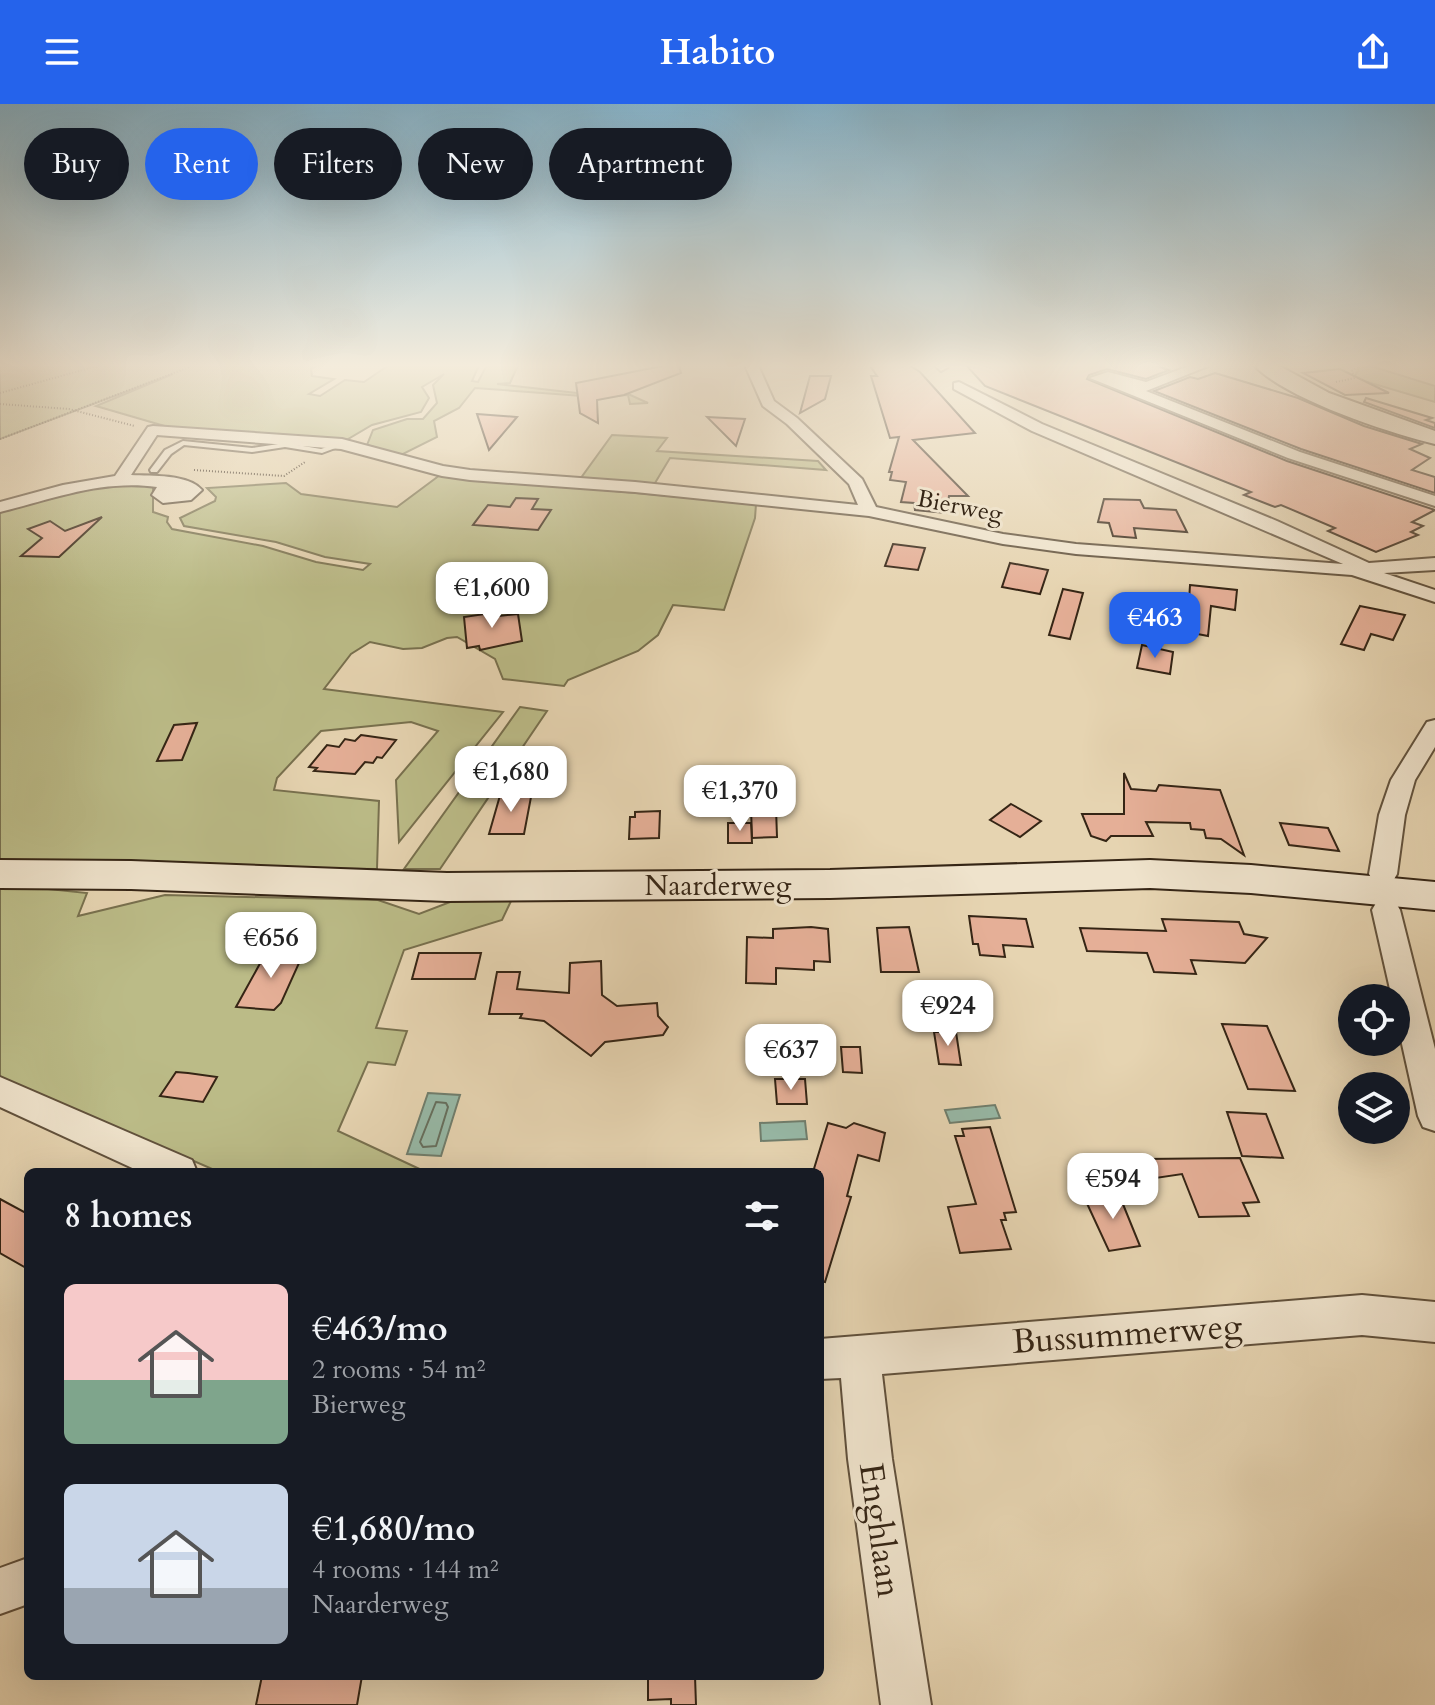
<!DOCTYPE html>
<meta charset="utf-8">
<style>
:root{--surface:#171b24;--page:#242831;--text:#f1f3f6;--muted:#9ea1a6;--accent:#2563eb}
body{margin:0;font-family:Cardo,serif;background:var(--page);color:var(--text);height:100vh;display:flex;flex-direction:column;font-size:30px;white-space:nowrap}
*{box-sizing:border-box;margin:0}
p{font-size:26px;color:var(--muted)}
.icon{flex:none;width:44px;height:44px;fill:none;stroke:currentColor;stroke-width:2;stroke-linecap:round;stroke-linejoin:round}
.map{position:relative;flex:1;overflow:hidden}
.details{position:absolute;left:24px;top:1064px;width:800px;height:512px;display:flex;flex-direction:column;background:var(--surface);border-radius:12px;box-shadow:0 8px 32px #0002}
.details>*{flex:none}
.guide{position:absolute;left:24px;top:24px;width:800px;height:72px;display:flex;gap:16px}
.buttons{position:absolute;left:1338px;top:880px;display:grid;gap:16px}
.buttons a{display:grid;place-items:center;width:72px;height:72px;border-radius:50%;background:var(--surface);box-shadow:0 8px 32px #0002;font-size:40px}
.price{position:absolute;translate:-50% -68px;padding:0 18px;border-radius:16px;background:#fff;color:#222;font-size:26px;line-height:52px;filter:drop-shadow(0 2px 4px #0008)}
.price::after{content:'';position:absolute;left:50%;top:48px;width:24px;height:18px;margin-left:-12px;background:inherit;clip-path:polygon(0 0,100% 0,50% 100%)}
.price.active{background:var(--accent);color:#fff}
ul{padding:0;list-style:none}
li{display:flex;align-items:center;gap:24px;height:200px;padding:0 40px}
li span{display:grid;place-items:center;flex:none;width:224px;height:160px;border-radius:12px;color:#555}
li>.icon{margin-inline-start:auto}
span .icon{width:96px;height:96px;fill:#fffc;stroke-width:1}
li b{font-size:34px}
h2{display:flex;justify-content:space-between;align-items:center;height:96px;padding:0 40px;font-size:34px}
.chip{padding:0 28px;border-radius:36px;background:var(--surface);box-shadow:0 8px 32px #0002;font-size:28px;line-height:72px}
.chip.active{background:var(--accent);color:#fff}
header{display:flex;justify-content:space-between;align-items:center;height:104px;padding:0 40px;background:var(--accent);color:#fff;font-size:36px;font-weight:700}
.map>svg:first-child{display:block}
.green{fill:#bbbb87;stroke:#78704e;stroke-width:2}
.water{fill:#97b9a7;stroke:#707e6d;stroke-width:2}
.lines{fill:none;stroke-linecap:round;stroke-linejoin:round}
.shore{stroke:#666f5e;stroke-width:2}
.building{fill:#e5af97;stroke:#352515;stroke-width:2}
.service-casing{stroke:#61513c;stroke-width:4}
.minor-casing{stroke:#61513c;stroke-width:4}
.secondary-casing{stroke:#352515;stroke-width:4}
.path{stroke:#352515;stroke-width:2;stroke-dasharray:1 2;stroke-linecap:butt}
.service{fill:#efe3cc;fill-rule:evenodd}
.minor{fill:#efe3cc;fill-rule:evenodd}
.secondary{fill:#efe3cc;fill-rule:evenodd}
.labels{text-anchor:middle;stroke-width:6;stroke-linejoin:round;paint-order:stroke}
.far-street-label{font-size:24px;fill:#352515;stroke:#efe3cc}
.street-label{font-size:28px;fill:#352515;stroke:#efe3cc}
.near-street-label{font-size:34px;fill:#352515;stroke:#efe3cc}
</style>
<header><svg class="icon" aria-label="menu" viewBox="0 0 24 24"><path d="M4 6h16M4 12h16M4 18h16"/></svg>Habito<svg class="icon" aria-label="share" viewBox="0 0 24 24"><path d="M12 15V3M7 8l5-5 5 5M5 13v7h14v-7"/></svg></header>
<div class="map">
<svg width="1435" height="1601" viewBox="0 0 1435 1601">
<rect width="100%" height="100%" fill="#e6d4b1"/>
<filter id="stains"><feTurbulence type="fractalNoise" baseFrequency=".0025" numOctaves="4"/><feColorMatrix values="0 0 0 0 .2 0 0 0 0 .09 0 0 0 0 .02 0 0 0 .5 -.17"/></filter>
<radialGradient id="worn" r=".72"><stop offset=".6" stop-color="#630" stop-opacity="0"/><stop offset="1" stop-color="#630" stop-opacity=".3"/></radialGradient>
<g class="green">
<path d="M 0,259 L 320,259 L 311,265 L 312,272 L 334,275 L 309,290 L 320,292 L 345,276 L 364,278 L 392,259 L 480,259 L 472,277 L 478,278 L 488,259 L 519,259 L 510,279 L 497,280 L 604,292 L 626,289 L 648,299 L 630,300 L 628,291 L 596,293 L 475,284 L 459,304 L 434,317 L 437,333 L 401,351 L 367,341 L 373,326 L 407,315 L 423,315 L 437,299 L 433,281 L 444,270 L 422,283 L 429,294 L 421,308 L 372,321 L 343,338 L 168,323 L 96,302 L 173,270 L 0,335 Z"/>
<path d="M 1361,259 L 1435,282 L 1435,298 L 1354,274 Z"/>
<path d="M 612,331 L 667,334 L 657,347 L 818,357 L 826,366 L 670,354 L 652,384 L 578,378 Z"/>
<path d="M 440,371 L 756,400 L 755,414 L 724,506 L 673,501 L 658,531 L 638,547 L 568,576 L 564,582 L 503,575 L 495,555 L 457,533 L 447,534 L 422,544 L 403,545 L 370,538 L 351,550 L 324,585 L 503,608 L 399,738 L 396,676 L 438,627 L 411,618 L 321,627 L 277,674 L 274,686 L 379,697 L 377,765 L 83,762 L 0,765 L 0,405 L 109,379 L 153,381 L 153,408 L 168,413 L 167,418 L 172,425 L 263,442 L 316,458 L 363,466 L 370,460 L 325,453 L 276,438 L 184,422 L 180,414 L 215,397 L 216,393 L 207,384 L 286,379 L 301,390 L 397,403 Z"/>
<path d="M 520,603 L 547,607 L 440,765 L 404,765 Z"/>
<path d="M 0,780 L 87,789 L 78,812 L 165,791 L 378,796 L 419,810 L 450,798 L 512,795 L 502,816 L 404,846 L 376,924 L 407,927 L 395,961 L 368,958 L 338,1027 L 426,1068 L 219,1068 L 0,973 Z"/>
</g>
<g class="water">
<path d="M 428,989 L 460,991 L 441,1052 L 407,1050 Z"/>
<path d="M 995,1001 L 1000,1014 L 950,1019 L 945,1006 Z"/>
<path d="M 805,1017 L 807,1035 L 761,1037 L 760,1019 Z"/>
</g>
<g class="lines">
<path class="shore" d="M 436,998 L 446,999 L 448,1003 L 436,1042 L 423,1043 L 420,1038 Z"/>
</g>
<g class="building">
<path d="M 678,259 L 681,269 L 624,291 L 597,296 L 598,319 L 580,309 L 576,279 Z"/>
<path d="M 868,259 L 906,259 L 920,268 L 975,329 L 913,336 L 968,392 L 949,392 L 946,409 L 915,406 L 914,399 L 901,398 L 906,378 L 890,376 L 892,368 L 889,368 L 899,333 L 890,334 L 871,272 L 877,272 Z"/>
<path d="M 1148,259 L 1169,266 L 1146,275 L 1107,265 L 1089,271 L 1087,275 L 1287,357 L 1435,406 L 1412,418 L 1423,422 L 1411,428 L 1418,431 L 1376,448 L 1328,427 L 1335,424 L 1281,401 L 1275,403 L 1244,391 L 1251,388 L 985,282 L 966,261 Z"/>
<path d="M 1340,265 L 1389,289 L 1345,291 L 1303,269 Z"/>
<path d="M 1215,269 L 1298,294 L 1364,322 L 1422,340 L 1410,345 L 1430,354 L 1412,366 L 1435,373 L 1435,389 L 1301,345 L 1154,287 L 1190,273 L 1198,275 Z"/>
<path d="M 810,272 L 831,272 L 825,295 L 800,309 Z"/>
<path d="M 1366,294 L 1432,314 L 1426,316 L 1435,319 L 1435,324 L 1364,298 Z"/>
<path d="M 477,310 L 517,313 L 489,346 Z"/>
<path d="M 707,313 L 745,315 L 736,342 Z"/>
<path d="M 516,394 L 538,395 L 532,405 L 551,406 L 538,426 L 473,421 L 488,401 L 510,403 Z"/>
<path d="M 1104,395 L 1140,396 L 1144,404 L 1176,406 L 1187,428 L 1134,424 L 1136,434 L 1113,432 L 1109,419 L 1098,418 Z"/>
<path d="M 102,413 L 59,453 L 21,452 L 42,434 L 28,425 L 50,417 L 65,427 Z"/>
<path d="M 893,440 L 925,444 L 918,466 L 885,462 Z"/>
<path d="M 1010,459 L 1048,466 L 1040,490 L 1002,483 Z"/>
<path d="M 1190,481 L 1237,486 L 1235,506 L 1211,502 L 1208,532 L 1187,528 Z"/>
<path d="M 1063,485 L 1083,489 L 1070,535 L 1049,531 Z"/>
<path d="M 1360,502 L 1405,511 L 1393,536 L 1371,530 L 1364,546 L 1341,540 Z"/>
<path d="M 498,508 L 499,512 L 518,510 L 522,537 L 480,546 L 479,542 L 467,544 L 464,513 Z"/>
<path d="M 1142,541 L 1173,548 L 1170,570 L 1137,564 Z"/>
<path d="M 197,619 L 182,656 L 157,657 L 174,621 Z"/>
<path d="M 361,631 L 396,636 L 382,654 L 377,653 L 373,659 L 365,658 L 355,670 L 314,667 L 317,664 L 309,663 L 327,641 L 339,643 L 345,635 L 355,637 Z"/>
<path d="M 1124,669 L 1131,685 L 1156,687 L 1159,681 L 1220,686 L 1244,751 L 1221,735 L 1206,734 L 1204,726 L 1191,725 L 1190,719 L 1146,718 L 1153,732 L 1111,732 L 1106,737 L 1091,732 L 1082,710 L 1124,710 Z"/>
<path d="M 501,688 L 522,688 L 521,693 L 531,693 L 524,730 L 489,730 Z"/>
<path d="M 1011,700 L 1041,717 L 1020,733 L 990,716 Z"/>
<path d="M 751,704 L 776,704 L 777,733 L 752,734 Z"/>
<path d="M 660,707 L 659,734 L 629,735 L 630,713 L 635,713 L 635,708 Z"/>
<path d="M 728,719 L 751,719 L 752,739 L 728,739 Z"/>
<path d="M 1280,719 L 1328,724 L 1339,747 L 1289,741 Z"/>
<path d="M 969,812 L 1026,815 L 1033,843 L 1003,841 L 1005,853 L 980,851 L 978,840 L 973,840 Z"/>
<path d="M 1162,815 L 1239,818 L 1244,830 L 1267,834 L 1245,859 L 1191,856 L 1196,870 L 1154,868 L 1147,849 L 1087,847 L 1080,824 L 1166,827 Z"/>
<path d="M 811,823 L 828,825 L 830,858 L 814,857 L 814,866 L 776,864 L 776,880 L 746,879 L 747,833 L 773,834 L 773,825 Z"/>
<path d="M 909,823 L 919,868 L 881,868 L 877,824 Z"/>
<path d="M 268,845 L 304,848 L 281,899 L 274,906 L 236,903 Z"/>
<path d="M 419,849 L 481,849 L 475,875 L 412,875 Z"/>
<path d="M 601,857 L 602,891 L 617,902 L 657,899 L 658,912 L 668,923 L 663,931 L 605,938 L 591,952 L 544,917 L 520,914 L 522,910 L 489,910 L 497,868 L 520,868 L 517,885 L 569,889 L 570,859 Z"/>
<path d="M 1222,920 L 1267,922 L 1295,987 L 1248,985 Z"/>
<path d="M 934,928 L 956,928 L 961,961 L 939,960 Z"/>
<path d="M 841,943 L 860,943 L 862,969 L 843,968 Z"/>
<path d="M 176,968 L 188,969 L 217,973 L 203,998 L 160,992 Z"/>
<path d="M 775,975 L 805,975 L 807,1000 L 777,1000 Z"/>
<path d="M 1227,1008 L 1266,1010 L 1283,1054 L 1242,1052 Z"/>
<path d="M 828,1019 L 846,1024 L 854,1019 L 885,1029 L 879,1057 L 858,1051 L 847,1092 L 851,1093 L 825,1178 L 820,1177 L 820,1068 L 813,1068 Z"/>
<path d="M 990,1023 L 1016,1108 L 1004,1109 L 1006,1116 L 1001,1116 L 1011,1145 L 960,1149 L 948,1103 L 976,1100 L 955,1032 L 964,1032 L 962,1025 Z"/>
<path d="M 1141,1050 L 1144,1055 L 1240,1054 L 1259,1098 L 1243,1099 L 1249,1112 L 1199,1113 L 1182,1070 L 1122,1079 L 1110,1055 Z"/>
<path d="M 1118,1088 L 1140,1142 L 1109,1147 L 1084,1093 Z"/>
<path d="M 0,1095 L 28,1110 L 28,1165 L 0,1149 Z"/>
<path d="M 262,1572 L 362,1572 L 357,1601 L 256,1601 Z"/>
<path d="M 648,1572 L 695,1572 L 696,1601 L 671,1601 L 671,1595 L 648,1596 Z"/>
</g>
<g class="lines">
<defs>
<path id="service" d="M 183,337 L 252,344 L 285,339 L 321,345 L 342,338 L 346,340 L 322,349 L 285,343 L 252,348 L 184,341 L 171,350 L 157,368 L 151,368 L 150,366 L 165,346 Z"/>
<g id="minor">
<path d="M 744,259 L 757,259 L 774,297 L 797,314 L 862,375 L 876,403 L 1003,430 L 1076,440 L 1343,460 L 1032,327 L 954,285 L 954,279 L 959,278 L 1042,320 L 1277,417 L 1369,459 L 1435,454 L 1435,466 L 1384,469 L 1435,486 L 1435,498 L 1352,471 L 1076,450 L 1003,440 L 869,412 L 635,388 L 470,376 L 442,372 L 341,345 L 157,331 L 131,371 C 152,372 188,370 202,386 L 191,396 L 163,399 L 152,391 L 157,383 C 103,375 52,395 0,408 L 0,398 L 63,381 L 115,372 L 148,323 L 153,322 L 342,335 L 443,362 L 470,366 L 635,378 L 858,401 L 849,380 L 787,320 L 763,302 Z"/>
<path d="M 932,259 L 945,259 L 948,263 L 941,267 Z"/>
<path d="M 1197,259 L 1216,259 L 1146,287 L 1300,348 L 1435,392 L 1435,402 L 1288,354 L 1090,274 L 1108,268 L 1146,278 Z"/>
<path d="M 1435,616 L 1435,643 L 1415,676 L 1405,711 L 1397,770 L 1393,777 L 1383,780 L 1373,777 L 1369,770 L 1379,711 L 1391,676 L 1427,618 Z"/>
<path d="M 1386,796 L 1396,799 L 1400,806 L 1435,945 L 1435,1027 L 1423,1023 L 1418,1012 L 1396,913 L 1396,894 L 1392,894 L 1372,806 L 1376,799 Z"/>
<path d="M 0,973 L 192,1056 L 197,1068 L 141,1068 L 0,1003 Z"/>
<path d="M 1362,1191 L 1435,1198 L 1435,1238 L 1362,1231 L 882,1270 L 892,1355 L 931,1601 L 881,1601 L 848,1355 L 841,1274 L 820,1275 L 820,1235 Z"/>
<path d="M 28,1454 L 28,1500 L 0,1510 L 0,1464 Z"/>
</g>
<g id="secondary">
<path d="M 1252,259 L 1274,259 L 1329,289 L 1435,327 L 1435,340 C 1389,329 1282,294 1252,259 Z"/>
<path d="M 0,756 L 131,757 L 447,769 L 830,766 L 1150,756 L 1251,761 L 1435,778 L 1435,806 L 1251,789 L 1150,784 L 830,794 L 447,797 L 131,785 L 0,784 Z"/>
</g>
</defs>
<use href="#service" class="service-casing"/>
<use href="#minor" class="minor-casing"/>
<use href="#secondary" class="secondary-casing"/>
<g class="path">
<path d="M 1336,278 L 1355,274 L 1352,267 L 1363,259"/>
<path d="M 0,289 L 108,259"/>
<path d="M 0,300 L 69,305 L 135,322"/>
<path d="M 0,335 L 200,259"/>
<path d="M 194,366 L 284,372 L 305,358"/>
</g>
<use href="#service" class="service"/>
<use href="#minor" class="minor"/>
<use href="#secondary" class="secondary"/>
</g>
<linearGradient id="sky" x2="0" y2="1"><stop stop-color="#87b6ce"/><stop offset="0.54" stop-color="#f4ecdc"/><stop offset="1" stop-color="#f4ecdc" stop-opacity="0"/></linearGradient>
<rect width="1435" height="484" fill="url(#sky)"/>
<g class="labels">
<g class="far-street-label">
<text transform="translate(960 402) rotate(11)" y="8">Bierweg</text>
</g>
<g class="street-label">
<text x="718" y="791">Naarderweg</text>
</g>
<g class="near-street-label">
<text transform="translate(1127 1229) rotate(-4)" y="12">Bussummerweg</text>
<text transform="translate(881 1426) rotate(82)" y="12">Enghlaan</text>
</g>
</g>
<rect width="100%" height="100%" filter="url(#stains)"/>
<rect width="100%" height="100%" fill="url(#worn)"/>
</svg>
<div class="buttons">
<a><svg class="icon" aria-label="locate" viewBox="0 0 24 24"><circle cx="12" cy="12" r="6"/><path d="M12 2v4M12 18v4M2 12h4M18 12h4"/></svg></a>
<a><svg class="icon" aria-label="layers" viewBox="0 0 24 24"><path d="M12 4l9 5-9 5-9-5zM3 14l9 5 9-5"/></svg></a>
</div>
<b class="price" style="left:492px;top:526px">€1,600</b>
<b class="price active" style="left:1155px;top:556px">€463</b>
<b class="price" style="left:511px;top:710px">€1,680</b>
<b class="price" style="left:740px;top:729px">€1,370</b>
<b class="price" style="left:271px;top:876px">€656</b>
<b class="price" style="left:948px;top:944px">€924</b>
<b class="price" style="left:791px;top:988px">€637</b>
<b class="price" style="left:1113px;top:1117px">€594</b>
<div class="guide">
<a class="chip">Buy</a>
<a class="chip active">Rent</a>
<a class="chip">Filters</a>
<a class="chip">New</a>
<a class="chip">Apartment</a>
</div>
<section class="details">
<h2>8 homes<svg class="icon" aria-label="filters" viewBox="0 0 24 24"><path d="M4 7h16M4 17h16"/><circle cx="9" cy="7" r="2"/><circle cx="15" cy="17" r="2"/></svg></h2>
<ul>
<li><span style="background:linear-gradient(#f6c9c9 60%,#7fa58c 0)"><svg class="icon" aria-label="home" viewBox="0 0 24 24"><path d="M3 11l9-7 9 7M6 9v11h12V9"/></svg></span><div><b>€463/mo</b><p>2 rooms · 54 m²</p><p>Bierweg</p></div></li>
<li><span style="background:linear-gradient(#c9d6e8 65%,#9aa5b1 0)"><svg class="icon" aria-label="home" viewBox="0 0 24 24"><path d="M3 11l9-7 9 7M6 9v11h12V9"/></svg></span><div><b>€1,680/mo</b><p>4 rooms · 144 m²</p><p>Naarderweg</p></div></li>
</ul>
</section>
</div>
